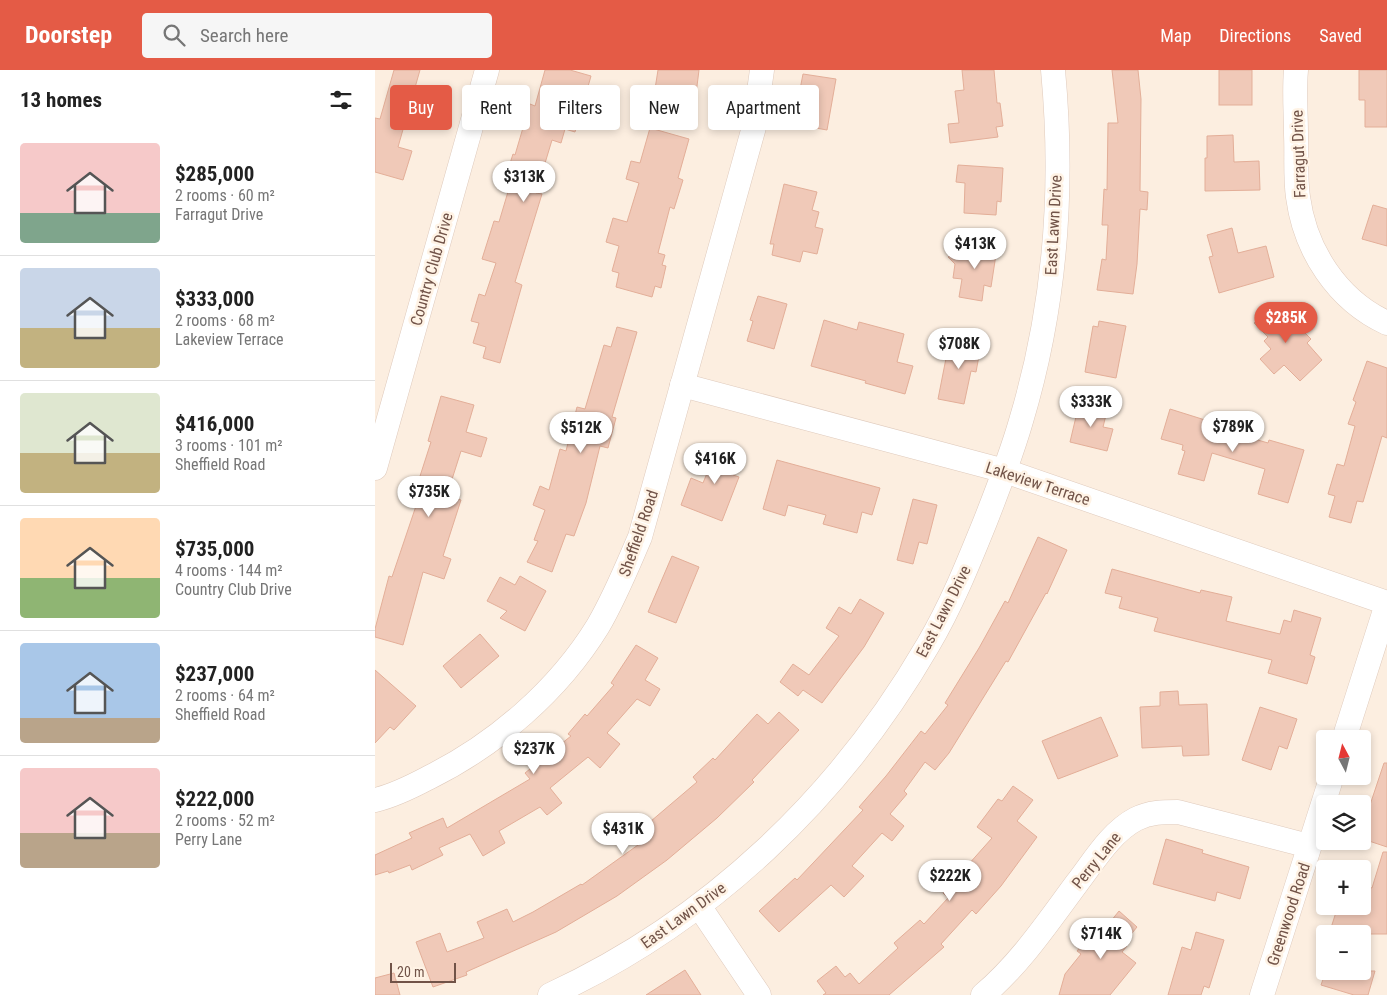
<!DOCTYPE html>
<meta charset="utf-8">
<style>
:root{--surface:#fff;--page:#f6f6f6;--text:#222;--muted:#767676;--line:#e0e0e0;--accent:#e45b46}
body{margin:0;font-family:"Roboto Condensed",sans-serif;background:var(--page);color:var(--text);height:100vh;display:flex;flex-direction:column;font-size:19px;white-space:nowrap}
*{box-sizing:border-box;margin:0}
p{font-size:16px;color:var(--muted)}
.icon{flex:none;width:28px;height:28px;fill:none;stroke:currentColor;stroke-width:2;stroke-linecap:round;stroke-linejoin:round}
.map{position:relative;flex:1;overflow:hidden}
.panel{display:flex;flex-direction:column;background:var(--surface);width:375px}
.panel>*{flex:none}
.top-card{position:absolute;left:15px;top:15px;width:475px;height:45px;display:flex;gap:10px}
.needle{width:32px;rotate:353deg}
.buttons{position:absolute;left:941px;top:660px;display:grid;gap:10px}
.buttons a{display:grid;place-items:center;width:55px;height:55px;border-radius:5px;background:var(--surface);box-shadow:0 2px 8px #0003;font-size:25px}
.scale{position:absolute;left:15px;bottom:12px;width:66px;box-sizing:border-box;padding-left:5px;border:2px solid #715348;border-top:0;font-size:14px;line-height:18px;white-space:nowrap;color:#715348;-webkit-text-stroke:4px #fff3e5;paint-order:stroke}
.price{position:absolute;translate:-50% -42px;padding:0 11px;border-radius:18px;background:#fff;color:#222;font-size:16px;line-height:32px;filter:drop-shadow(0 1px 2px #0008)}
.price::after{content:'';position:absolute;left:50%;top:30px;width:15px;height:11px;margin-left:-8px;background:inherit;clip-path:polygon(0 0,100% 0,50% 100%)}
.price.selected{background:var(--accent);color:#fff}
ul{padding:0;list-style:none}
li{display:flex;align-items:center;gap:15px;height:125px;padding:0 20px}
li+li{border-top:1px solid var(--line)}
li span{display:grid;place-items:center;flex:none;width:140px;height:100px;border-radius:5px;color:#555}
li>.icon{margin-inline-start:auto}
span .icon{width:60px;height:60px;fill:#fffc;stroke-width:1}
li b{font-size:21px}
h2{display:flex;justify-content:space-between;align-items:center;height:60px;padding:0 20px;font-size:21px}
.chip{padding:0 18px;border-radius:5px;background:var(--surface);box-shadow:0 2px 8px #0003;font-size:18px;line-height:45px}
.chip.selected{background:var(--accent);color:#fff}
header{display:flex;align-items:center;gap:30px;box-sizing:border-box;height:70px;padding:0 25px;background:var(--accent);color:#fff}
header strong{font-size:24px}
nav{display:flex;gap:28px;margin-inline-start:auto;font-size:18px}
.search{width:350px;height:45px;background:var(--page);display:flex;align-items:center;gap:12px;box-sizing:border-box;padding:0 18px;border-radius:5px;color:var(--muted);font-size:19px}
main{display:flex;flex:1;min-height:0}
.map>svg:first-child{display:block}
.building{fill:#f0c9b8;stroke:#e3ae98}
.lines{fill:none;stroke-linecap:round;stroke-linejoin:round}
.street-casing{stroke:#dfcabc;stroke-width:25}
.street{stroke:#fff;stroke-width:24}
.labels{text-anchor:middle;stroke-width:5;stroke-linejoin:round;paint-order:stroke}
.street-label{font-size:16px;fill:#715348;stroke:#fff3e5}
</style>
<header>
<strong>Doorstep</strong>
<div class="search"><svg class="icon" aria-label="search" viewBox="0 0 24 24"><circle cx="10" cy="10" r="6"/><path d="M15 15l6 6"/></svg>Search here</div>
<nav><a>Map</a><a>Directions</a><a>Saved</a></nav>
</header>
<main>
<section class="panel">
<h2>13 homes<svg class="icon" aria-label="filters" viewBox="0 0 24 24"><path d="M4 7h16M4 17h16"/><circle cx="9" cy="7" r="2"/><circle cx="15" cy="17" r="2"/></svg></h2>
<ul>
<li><span style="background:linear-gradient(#f6c9c9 70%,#7fa58c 0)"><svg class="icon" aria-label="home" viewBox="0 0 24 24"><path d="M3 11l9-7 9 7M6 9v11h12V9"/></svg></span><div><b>$285,000</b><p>2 rooms · 60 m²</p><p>Farragut Drive</p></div></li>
<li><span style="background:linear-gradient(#c9d6e8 60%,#c2b280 0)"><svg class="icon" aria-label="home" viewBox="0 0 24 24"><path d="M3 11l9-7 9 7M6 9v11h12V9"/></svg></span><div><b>$333,000</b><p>2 rooms · 68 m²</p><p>Lakeview Terrace</p></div></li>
<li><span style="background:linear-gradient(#dfe7d0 60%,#c2b280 0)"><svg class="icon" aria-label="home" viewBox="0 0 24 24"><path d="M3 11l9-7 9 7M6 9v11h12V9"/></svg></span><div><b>$416,000</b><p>3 rooms · 101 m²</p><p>Sheffield Road</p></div></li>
<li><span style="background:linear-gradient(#ffd9b3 60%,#8fb573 0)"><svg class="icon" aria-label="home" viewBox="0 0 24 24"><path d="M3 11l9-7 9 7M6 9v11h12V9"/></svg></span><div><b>$735,000</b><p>4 rooms · 144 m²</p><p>Country Club Drive</p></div></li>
<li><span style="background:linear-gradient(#a9c7e8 75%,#b9a48a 0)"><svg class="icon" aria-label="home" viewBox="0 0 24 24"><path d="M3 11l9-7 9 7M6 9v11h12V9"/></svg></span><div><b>$237,000</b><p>2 rooms · 64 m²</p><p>Sheffield Road</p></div></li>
<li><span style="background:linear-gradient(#f6c9c9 65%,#b9a48a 0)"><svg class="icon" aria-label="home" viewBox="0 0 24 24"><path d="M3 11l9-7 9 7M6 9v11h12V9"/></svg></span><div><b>$222,000</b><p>2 rooms · 52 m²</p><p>Perry Lane</p></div></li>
</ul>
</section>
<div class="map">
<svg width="1012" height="925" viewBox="0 0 1012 925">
<rect width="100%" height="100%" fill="#fceee0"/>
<g class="building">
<path d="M 19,0 L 45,0 L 23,77 L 37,81 L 28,110 L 0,102 L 0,48 L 5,49 Z"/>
<path d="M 170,0 L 195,0 L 216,6 L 200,62 L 190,59 L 186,73 L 177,70 L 161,123 L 167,124 L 140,212 L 147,215 L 125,293 L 108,288 L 111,277 L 98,273 L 104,253 L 96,251 L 104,224 L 110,226 L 121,193 L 107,189 L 119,151 L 124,152 L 138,105 L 132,103 L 138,84 L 140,85 L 155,34 L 160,36 Z"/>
<path d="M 283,0 L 324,0 L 321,24 L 280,19 Z"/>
<path d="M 587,0 L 619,0 L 622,33 L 625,33 L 628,56 L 621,57 L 623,67 L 575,73 L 573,54 L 584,53 L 580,21 L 589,20 Z"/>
<path d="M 737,0 L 763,0 L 766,29 L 765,121 L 773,122 L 772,140 L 765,139 L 762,194 L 758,224 L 722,220 L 727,189 L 731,190 L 733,155 L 727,155 L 729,119 L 732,120 L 733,53 L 743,53 Z"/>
<rect x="844" y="0" width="33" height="35"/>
<path d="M 984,0 L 1012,0 L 1012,57 L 990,57 L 990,30 L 984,30 Z"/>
<path d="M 428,4 L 461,9 L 452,60 L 424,55 L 427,36 L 422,35 Z"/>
<path d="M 275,58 L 314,69 L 303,108 L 308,110 L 299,139 L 295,137 L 283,183 L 290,185 L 287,195 L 291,196 L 286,218 L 280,216 L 277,227 L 241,217 L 244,203 L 237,201 L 244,176 L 231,172 L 238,148 L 252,152 L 264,113 L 251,109 L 256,91 L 265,93 Z"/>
<path d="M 858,65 L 859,92 L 884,91 L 885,120 L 830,121 L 830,88 L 832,88 L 832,66 Z"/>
<path d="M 583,95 L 628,98 L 626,132 L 622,131 L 621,145 L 589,143 L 590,113 L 581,112 Z"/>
<path d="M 409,114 L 442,122 L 437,140 L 444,142 L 440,157 L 448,159 L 442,184 L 428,181 L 425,192 L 397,185 L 399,174 L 395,174 Z"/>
<path d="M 998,135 L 1012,139 L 1012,176 L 987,169 Z"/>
<path d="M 857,158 L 863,183 L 891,176 L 899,207 L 844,223 L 834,187 L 838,186 L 832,165 Z"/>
<path d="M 602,174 L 622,178 L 616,217 L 609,215 L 607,231 L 584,227 L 587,209 L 578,208 L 580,194 L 573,187 Z"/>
<path d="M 383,226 L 412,234 L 399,279 L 372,271 L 378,251 L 375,250 Z"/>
<path d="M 900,233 L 936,269 L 932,273 L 947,290 L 925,311 L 909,295 L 899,304 L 885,289 L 896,279 L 889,271 L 893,267 L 879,253 Z"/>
<path d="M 449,250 L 482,260 L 484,252 L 529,264 L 522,292 L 538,296 L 530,324 L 490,313 L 491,311 L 436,296 Z"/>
<path d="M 724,251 L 751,256 L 741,308 L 710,302 L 718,256 L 723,257 Z"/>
<path d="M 242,257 L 262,262 L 237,347 L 241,348 L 233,378 L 225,376 L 211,433 L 199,466 L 191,464 L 177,502 L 152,492 L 163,471 L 159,470 L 170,440 L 158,435 L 165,416 L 174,420 L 185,379 L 191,381 L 202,337 L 210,339 L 229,275 L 236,277 Z"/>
<path d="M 575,268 L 606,275 L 601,302 L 596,301 L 589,334 L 563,329 Z"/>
<path d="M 992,291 L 1012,298 L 1012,368 L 1007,366 L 988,432 L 982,431 L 976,453 L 954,447 L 960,426 L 953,424 L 962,394 L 969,396 L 980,356 L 973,354 L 981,332 L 978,330 Z"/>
<path d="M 66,326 L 99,335 L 91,362 L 112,368 L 106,387 L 86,381 L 72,425 L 86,430 L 68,486 L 76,489 L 69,509 L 48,502 L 28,575 L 0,567 L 0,559 L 14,506 L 17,507 L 42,433 L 37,431 L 56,372 L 53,371 Z"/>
<path d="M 704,334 L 732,341 L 728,357 L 738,359 L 732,381 L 695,372 Z"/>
<path d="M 795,339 L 846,355 L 845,359 L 893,373 L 894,370 L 929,380 L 913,433 L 883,424 L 890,399 L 837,383 L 829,411 L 803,404 L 810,381 L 807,380 L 808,375 L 786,369 Z"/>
<path d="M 344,374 L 367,382 L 358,405 L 364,407 L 347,451 L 306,435 L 316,408 L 328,413 Z"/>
<path d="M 402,390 L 505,418 L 497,445 L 487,442 L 482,463 L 448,454 L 451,445 L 413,435 L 410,446 L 388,439 Z"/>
<path d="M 538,429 L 562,435 L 552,474 L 544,472 L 538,494 L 522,490 Z"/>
<path d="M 663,467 L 692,480 L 672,524 L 671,523 L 633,592 L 631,591 L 574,683 L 560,700 L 550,692 L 529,721 L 532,724 L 515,744 L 529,756 L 517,771 L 507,763 L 477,796 L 489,806 L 469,827 L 456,815 L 404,862 L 384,841 L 420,808 L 422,810 L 488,740 L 484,737 L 511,706 L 546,661 L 550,664 L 573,635 L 570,633 L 604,578 L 630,531 L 633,533 Z"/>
<path d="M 297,486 L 324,497 L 301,553 L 273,542 Z"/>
<path d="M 737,499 L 825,523 L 826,520 L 857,527 L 851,551 L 905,564 L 909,550 L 916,552 L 919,540 L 946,548 L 935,585 L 940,587 L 932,614 L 893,603 L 897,590 L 779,561 L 783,548 L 744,538 L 747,527 L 730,523 Z"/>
<path d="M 145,506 L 171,521 L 150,561 L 125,548 L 132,541 L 112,531 L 125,507 L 140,515 Z"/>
<path d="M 485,529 L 509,543 L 489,577 L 447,633 L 428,620 L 423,626 L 405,612 L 418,594 L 434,605 L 464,566 L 451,558 L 464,537 L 476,544 Z"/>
<path d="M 105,564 L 124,586 L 86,618 L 68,596 Z"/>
<path d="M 261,575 L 283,588 L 270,610 L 285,619 L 275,636 L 262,629 L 232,663 L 245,674 L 225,698 L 213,687 L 175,718 L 187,733 L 172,745 L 165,737 L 124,761 L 130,773 L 108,786 L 95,764 L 64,778 L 68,785 L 37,800 L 35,795 L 14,803 L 13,801 L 0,805 L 0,785 L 37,768 L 34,763 L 68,748 L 72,758 L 155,709 L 150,703 L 196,666 L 193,664 L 210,644 L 212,646 L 239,615 L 236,613 Z"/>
<path d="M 0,600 L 41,636 L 19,660 L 15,657 L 0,673 Z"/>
<path d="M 803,621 L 804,635 L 832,634 L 834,685 L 808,686 L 807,676 L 767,678 L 765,637 L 785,636 L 785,622 Z"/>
<path d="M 885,637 L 922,649 L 912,679 L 904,676 L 896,700 L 867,690 Z"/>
<path d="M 404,642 L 424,660 L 377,710 L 379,712 L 342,748 L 292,790 L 242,826 L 181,862 L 91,902 L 92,905 L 58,917 L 41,872 L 65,863 L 72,882 L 109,868 L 102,852 L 132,839 L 138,852 L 158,842 L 206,814 L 207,815 L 277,765 L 269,757 L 322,712 L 318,707 L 338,688 L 340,690 L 382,644 L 393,654 Z"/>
<path d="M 726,647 L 743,686 L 683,709 L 667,671 Z"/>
<path d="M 1009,693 L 1012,693 L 1012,777 L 988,769 L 988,756 Z"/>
<path d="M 638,716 L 658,730 L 642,751 L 662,767 L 626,816 L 601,844 L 597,840 L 566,874 L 569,877 L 514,925 L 448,925 L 451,923 L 442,911 L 461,896 L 470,907 L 475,903 L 484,914 L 523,878 L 519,873 L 545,850 L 549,854 L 573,828 L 568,823 L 617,768 L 602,757 L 623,729 L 627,731 Z"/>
<path d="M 791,769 L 828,780 L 827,783 L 874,797 L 865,829 L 842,822 L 840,831 L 778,814 Z"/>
<path d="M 1008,782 L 1012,782 L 1012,864 L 954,864 L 963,836 L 988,836 L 988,815 L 997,818 Z"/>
<path d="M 744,841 L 762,857 L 749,873 L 752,876 L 747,882 L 761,893 L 735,925 L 684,925 L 690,904 L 706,884 L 702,881 L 726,852 L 732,856 Z"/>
<path d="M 821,862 L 849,870 L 834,918 L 829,916 L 826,925 L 793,925 L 807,877 L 816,880 Z"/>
<path d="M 310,900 L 326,925 L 271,925 Z"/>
<path d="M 951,901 L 1000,901 L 993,925 L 979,925 L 946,915 Z"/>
<path d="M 19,903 L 25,925 L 0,925 L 0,908 Z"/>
</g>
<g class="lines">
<defs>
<g id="street">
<path d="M 921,0 C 919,21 921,44 921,65 C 922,85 920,107 923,127 C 930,180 962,230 1012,253"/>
<path d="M 307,315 L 630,401 L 1012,533"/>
<path d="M 0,398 L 112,0"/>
<path d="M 969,669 L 1012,534"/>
<path d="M 0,730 C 18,726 36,717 53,708 C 120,675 183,621 223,556 C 240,527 252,497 265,467 L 379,57 L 387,0"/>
<path d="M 324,836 L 384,925"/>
<path d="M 175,925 C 335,851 465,727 553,575 C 576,536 593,494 610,452 C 623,419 636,386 646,351 C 680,238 689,117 678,0"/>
<path d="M 608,925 C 645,894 673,852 702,813 C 719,791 736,762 761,749 C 775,742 788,742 803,742 L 934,776"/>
<path d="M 887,925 L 957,706"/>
</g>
</defs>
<use href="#street" class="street-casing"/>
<use href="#street" class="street"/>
</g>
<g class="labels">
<g class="street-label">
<text transform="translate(923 84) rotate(-92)" y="6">Farragut Drive</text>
<text transform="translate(678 155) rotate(-87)" y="6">East Lawn Drive</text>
<text transform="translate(56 199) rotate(-74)" y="6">Country Club Drive</text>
<text transform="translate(663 413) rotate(18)" y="6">Lakeview Terrace</text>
<text transform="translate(263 463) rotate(-71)" y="6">Sheffield Road</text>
<text transform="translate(568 541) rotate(-63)" y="6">East Lawn Drive</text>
<text transform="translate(721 790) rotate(-51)" y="6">Perry Lane</text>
<text transform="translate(913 844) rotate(-72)" y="6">Greenwood Road</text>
<text transform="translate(308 845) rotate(-36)" y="6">East Lawn Drive</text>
</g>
</g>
</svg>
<div class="buttons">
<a><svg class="needle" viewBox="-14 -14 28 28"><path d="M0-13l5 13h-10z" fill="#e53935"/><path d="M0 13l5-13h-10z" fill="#767676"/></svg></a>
<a><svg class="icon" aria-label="layers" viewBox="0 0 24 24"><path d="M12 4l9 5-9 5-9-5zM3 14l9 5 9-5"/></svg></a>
<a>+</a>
<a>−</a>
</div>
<div class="scale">20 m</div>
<b class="price" style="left:149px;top:133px">$313K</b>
<b class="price" style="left:600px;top:200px">$413K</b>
<b class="price selected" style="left:911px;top:274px">$285K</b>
<b class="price" style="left:584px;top:300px">$708K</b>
<b class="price" style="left:716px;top:358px">$333K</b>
<b class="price" style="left:858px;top:383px">$789K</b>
<b class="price" style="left:206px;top:384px">$512K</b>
<b class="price" style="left:340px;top:415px">$416K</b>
<b class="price" style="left:54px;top:448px">$735K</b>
<b class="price" style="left:159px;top:705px">$237K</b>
<b class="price" style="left:248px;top:785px">$431K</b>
<b class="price" style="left:575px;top:832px">$222K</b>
<b class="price" style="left:726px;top:890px">$714K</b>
<div class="top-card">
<a class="chip selected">Buy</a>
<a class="chip">Rent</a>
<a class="chip">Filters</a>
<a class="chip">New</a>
<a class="chip">Apartment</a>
</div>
</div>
</main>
